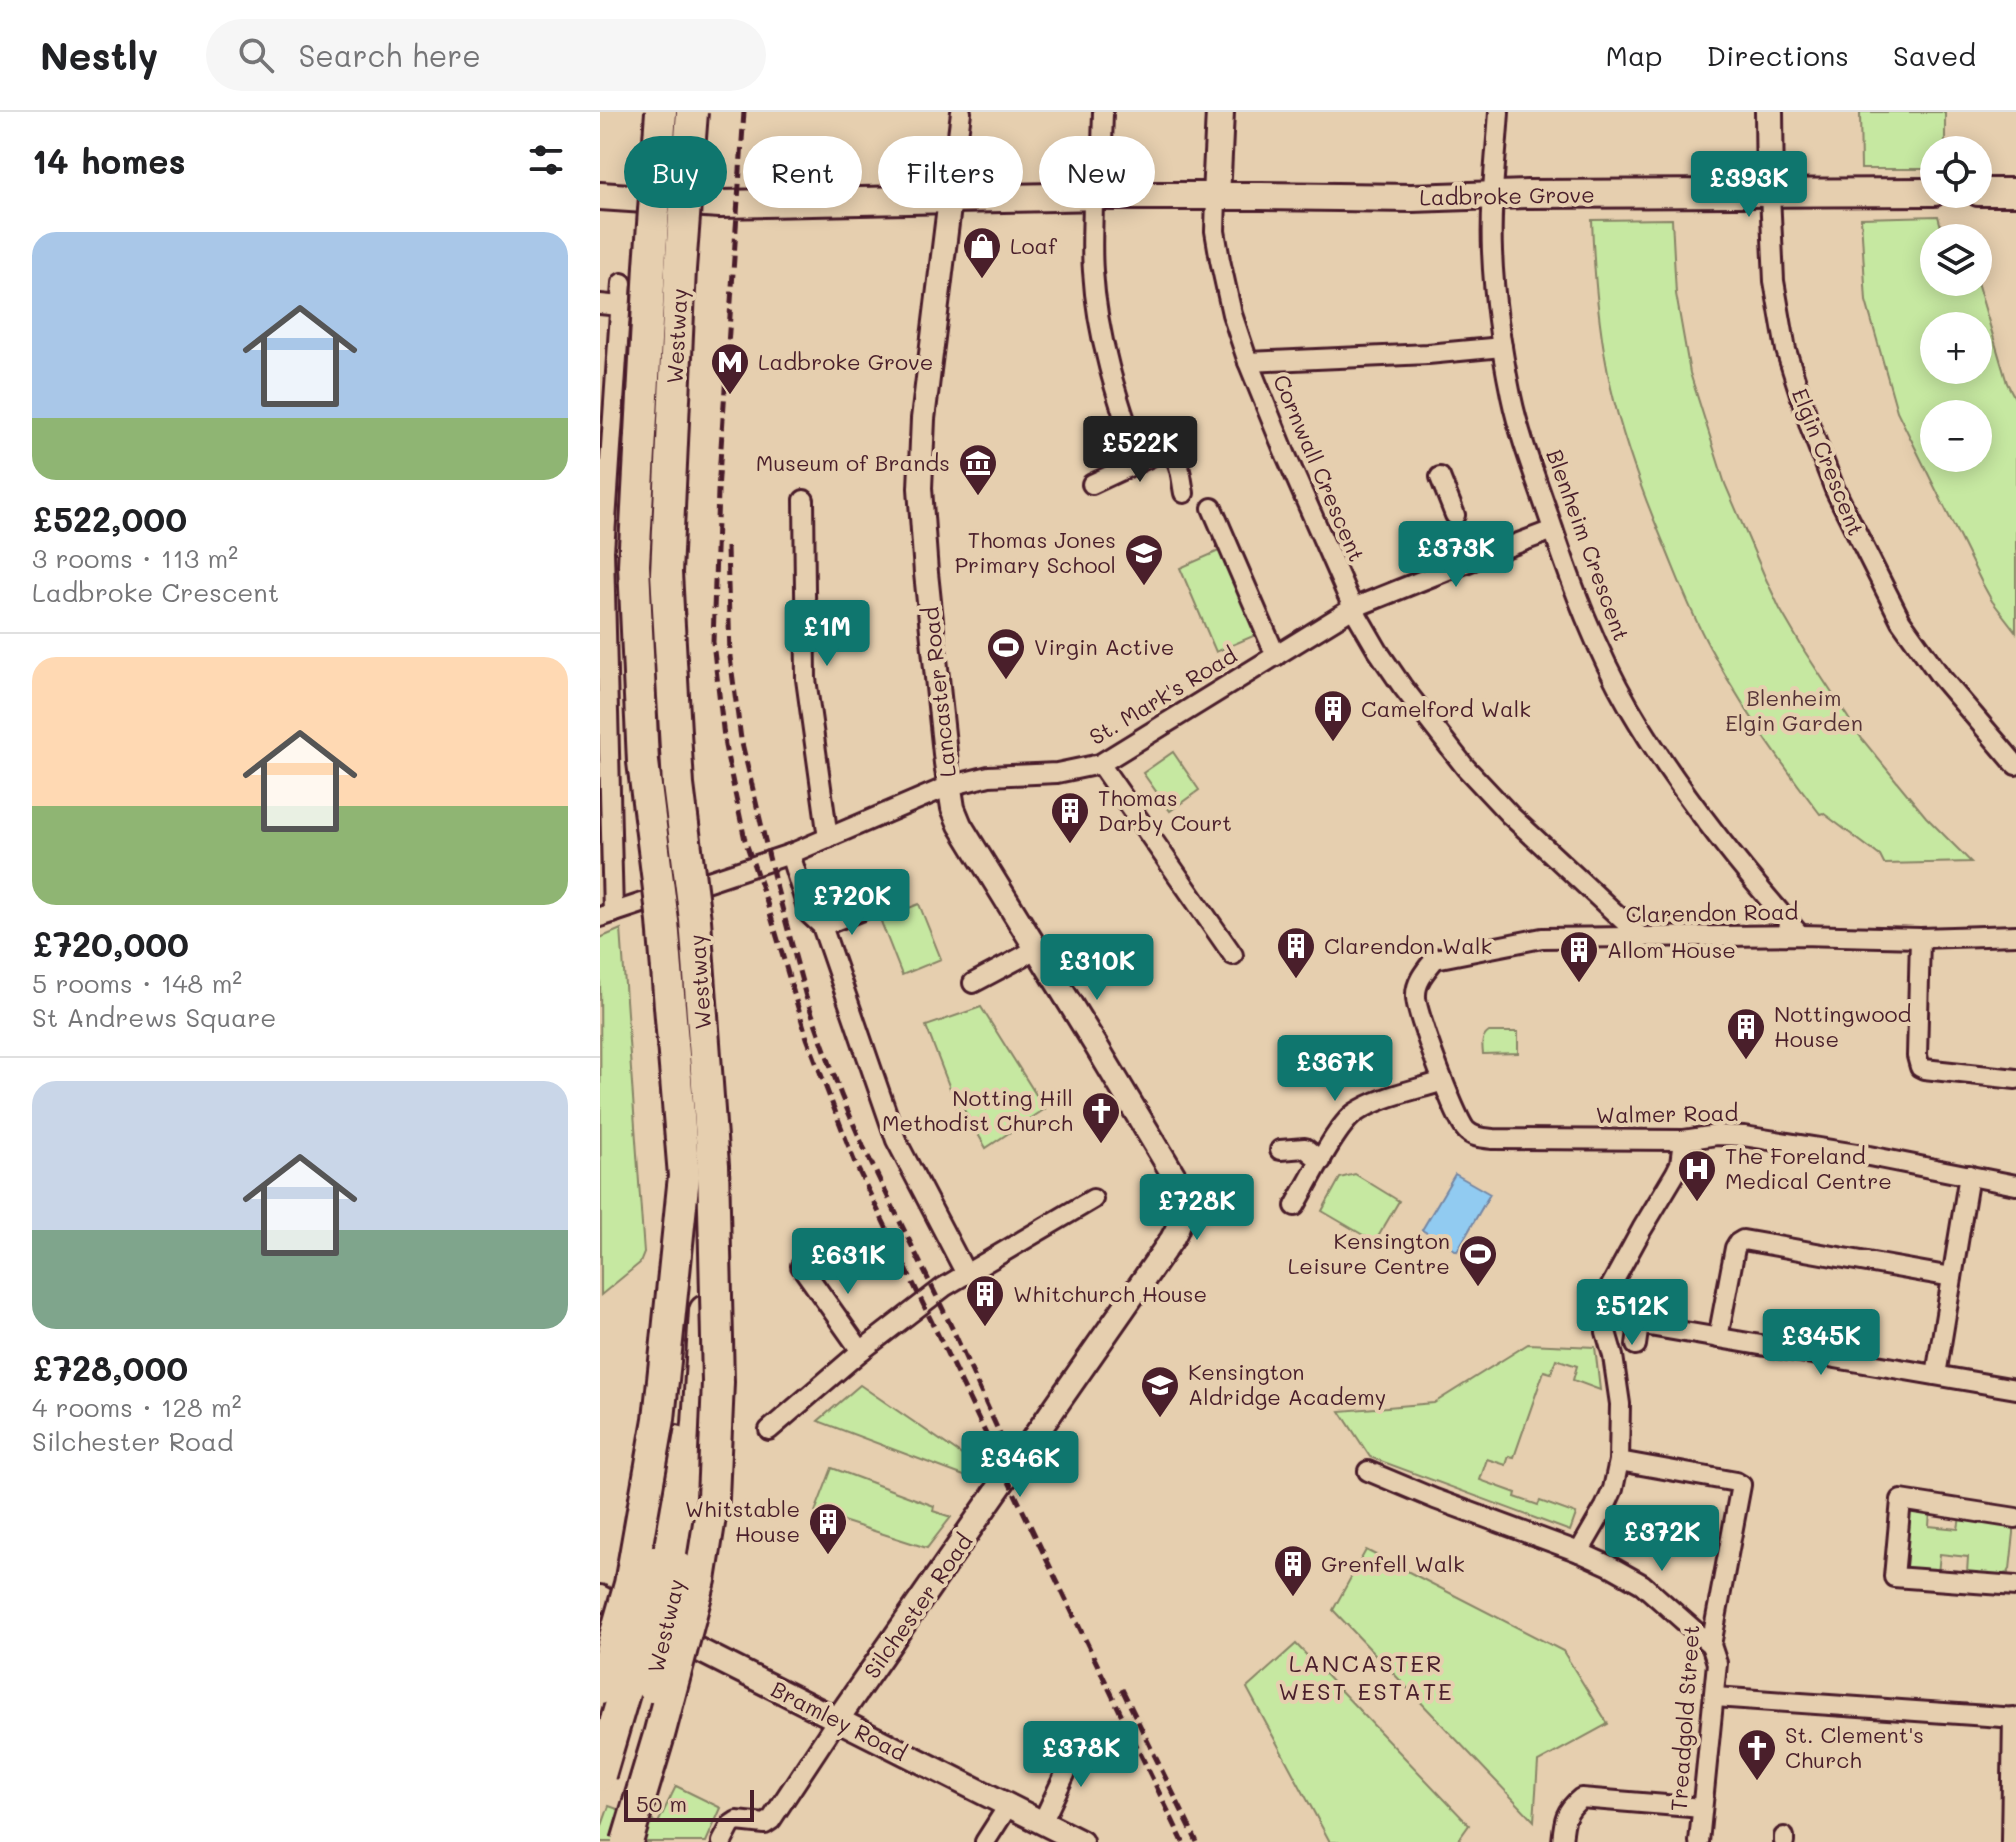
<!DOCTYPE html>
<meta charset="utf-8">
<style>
:root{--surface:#fff;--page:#f6f6f6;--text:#202124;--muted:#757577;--line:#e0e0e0;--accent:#0f766e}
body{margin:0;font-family:Mali,sans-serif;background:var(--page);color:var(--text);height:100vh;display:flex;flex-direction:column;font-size:30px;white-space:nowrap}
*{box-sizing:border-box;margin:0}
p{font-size:26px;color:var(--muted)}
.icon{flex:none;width:44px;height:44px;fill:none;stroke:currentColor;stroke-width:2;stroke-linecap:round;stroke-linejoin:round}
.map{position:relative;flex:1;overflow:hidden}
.panel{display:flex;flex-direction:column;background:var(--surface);width:600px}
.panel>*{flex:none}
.hud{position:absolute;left:24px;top:24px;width:760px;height:72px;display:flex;gap:16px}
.controls{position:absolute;left:1320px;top:24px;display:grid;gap:16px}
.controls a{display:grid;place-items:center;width:72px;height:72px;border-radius:50%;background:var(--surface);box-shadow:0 4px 20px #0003;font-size:40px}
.scale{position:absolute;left:24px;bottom:20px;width:130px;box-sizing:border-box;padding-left:8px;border:4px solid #4a1f2b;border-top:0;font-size:22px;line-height:28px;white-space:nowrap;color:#4a1f2b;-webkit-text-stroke:6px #e6cfaf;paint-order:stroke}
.price{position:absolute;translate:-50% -68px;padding:0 18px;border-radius:8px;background:var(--accent);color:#fff;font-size:26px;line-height:52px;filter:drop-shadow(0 2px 4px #0008)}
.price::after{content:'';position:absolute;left:50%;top:48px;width:24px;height:18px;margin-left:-12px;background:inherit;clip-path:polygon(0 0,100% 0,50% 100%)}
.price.selected{background:#222;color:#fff}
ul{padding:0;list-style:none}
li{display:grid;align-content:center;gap:16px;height:424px;padding:0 32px}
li+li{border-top:2px solid var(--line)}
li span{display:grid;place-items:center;height:248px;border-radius:24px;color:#555}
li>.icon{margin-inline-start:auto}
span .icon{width:144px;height:144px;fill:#fffc;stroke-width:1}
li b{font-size:34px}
h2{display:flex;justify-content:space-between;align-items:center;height:96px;padding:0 32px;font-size:34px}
.tag{padding:0 28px;border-radius:36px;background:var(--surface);box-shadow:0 4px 20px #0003;font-size:28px;line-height:72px}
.tag.selected{background:var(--accent);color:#fff}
header{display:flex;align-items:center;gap:48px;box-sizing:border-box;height:112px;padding:0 40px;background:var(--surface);border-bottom:2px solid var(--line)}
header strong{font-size:38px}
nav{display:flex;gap:44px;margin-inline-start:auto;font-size:28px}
.search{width:560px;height:72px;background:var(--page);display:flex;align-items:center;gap:20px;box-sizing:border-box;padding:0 28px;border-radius:44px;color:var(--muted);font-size:30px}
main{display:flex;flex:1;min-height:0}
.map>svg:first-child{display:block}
.green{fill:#c6e8a1;stroke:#888466;stroke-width:2;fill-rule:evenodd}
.water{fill:#91cbf1;stroke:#7586a2;stroke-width:2}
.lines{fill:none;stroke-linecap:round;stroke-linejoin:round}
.minor-casing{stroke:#4a1f2b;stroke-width:24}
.tertiary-casing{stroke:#4a1f2b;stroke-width:28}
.secondary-casing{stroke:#4a1f2b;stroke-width:32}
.trunk-casing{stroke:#4a1f2b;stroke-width:36}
.minor{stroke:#e6cfaf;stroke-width:18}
.tertiary{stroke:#e6cfaf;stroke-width:22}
.secondary{stroke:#e6cfaf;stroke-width:26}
.trunk{stroke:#e6cfaf;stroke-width:30}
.rail{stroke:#4a1f2b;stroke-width:5;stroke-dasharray:12 6;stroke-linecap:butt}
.trunk-bridge-casing{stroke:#4a1f2b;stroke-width:36;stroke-linecap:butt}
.trunk-bridge{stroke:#e6cfaf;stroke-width:30}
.labels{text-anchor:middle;stroke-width:8;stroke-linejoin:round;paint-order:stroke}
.street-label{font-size:22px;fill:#4a1f2b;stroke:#e6cfaf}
.poi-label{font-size:22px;fill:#4a1f2b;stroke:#e6cfaf;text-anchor:start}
.park-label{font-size:22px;fill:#563337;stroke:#e6cfaf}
.neighbourhood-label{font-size:24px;letter-spacing:2px;fill:#4a1f2b;stroke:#e6cfaf}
</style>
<header>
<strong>Nestly</strong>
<div class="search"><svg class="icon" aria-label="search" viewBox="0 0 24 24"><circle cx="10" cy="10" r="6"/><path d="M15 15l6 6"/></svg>Search here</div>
<nav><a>Map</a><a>Directions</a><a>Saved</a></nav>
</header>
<main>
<section class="panel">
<h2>14 homes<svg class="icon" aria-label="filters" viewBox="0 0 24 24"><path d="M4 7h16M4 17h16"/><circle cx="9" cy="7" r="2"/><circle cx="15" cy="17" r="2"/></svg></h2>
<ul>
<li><span style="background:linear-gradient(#a9c7e8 75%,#8fb573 0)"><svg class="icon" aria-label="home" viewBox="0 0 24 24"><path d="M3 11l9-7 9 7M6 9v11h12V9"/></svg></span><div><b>£522,000</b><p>3 rooms · 113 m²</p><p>Ladbroke Crescent</p></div></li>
<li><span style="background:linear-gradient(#ffd9b3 60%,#8fb573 0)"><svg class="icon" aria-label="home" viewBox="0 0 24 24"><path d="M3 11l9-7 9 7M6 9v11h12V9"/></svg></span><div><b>£720,000</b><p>5 rooms · 148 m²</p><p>St Andrews Square</p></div></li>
<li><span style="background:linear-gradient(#c9d6e8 60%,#7fa58c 0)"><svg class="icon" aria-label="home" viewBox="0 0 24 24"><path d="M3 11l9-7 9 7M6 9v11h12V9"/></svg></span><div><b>£728,000</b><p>4 rooms · 128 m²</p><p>Silchester Road</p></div></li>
</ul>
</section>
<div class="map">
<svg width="1416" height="1730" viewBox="0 0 1416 1730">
<rect width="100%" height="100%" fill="#e6cfaf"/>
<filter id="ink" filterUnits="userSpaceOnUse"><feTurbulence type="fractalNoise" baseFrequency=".0125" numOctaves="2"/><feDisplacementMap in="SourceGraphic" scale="16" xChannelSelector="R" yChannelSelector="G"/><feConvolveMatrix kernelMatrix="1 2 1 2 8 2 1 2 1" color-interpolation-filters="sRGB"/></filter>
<g filter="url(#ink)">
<g class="green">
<path d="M 1260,0 L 1345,0 L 1345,38 L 1334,38 L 1334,57 L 1261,57 Z"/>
<path d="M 1338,104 L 1344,126 L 1334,126 L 1334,170 L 1377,170 L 1407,271 L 1416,288 L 1416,520 L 1392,489 L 1381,469 L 1297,299 L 1266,189 L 1261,106 ZM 1334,214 L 1378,214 L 1378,258 L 1334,258 ZM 1334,302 L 1378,302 L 1378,346 L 1334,346 Z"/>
<path d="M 1072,107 L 1076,182 L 1090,261 L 1125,372 L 1165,465 L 1180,497 L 1205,540 L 1262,627 L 1326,705 L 1371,750 L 1284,752 L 1280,744 L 1223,701 L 1220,702 C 1179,649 1142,595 1110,536 C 1090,500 1077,463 1061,425 C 1041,377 1023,328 1011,276 C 999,221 994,165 992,108 Z"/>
<path d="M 621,438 L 658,522 L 616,540 L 580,456 Z"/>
<path d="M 573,640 L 599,678 L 570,699 L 543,661 Z"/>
<path d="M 319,792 L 341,847 L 302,863 L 280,807 Z"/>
<path d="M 21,817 L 44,1141 L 40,1151 L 1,1183 L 0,826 Z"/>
<path d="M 381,895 L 445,997 L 386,1036 L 363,996 L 358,997 L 326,914 Z"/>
<path d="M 889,920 L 918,920 L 918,941 L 883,942 C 882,933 881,925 889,920 Z"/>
<path d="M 755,1062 L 799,1089 L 775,1130 L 722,1099 L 740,1066 Z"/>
<path d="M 928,1232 L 995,1235 L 1000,1278 L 973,1268 L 977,1254 L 956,1247 L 951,1261 L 944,1259 L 914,1345 L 909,1344 L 906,1353 L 887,1347 L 880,1368 L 916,1381 L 915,1385 L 938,1393 L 940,1389 L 976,1402 L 970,1419 L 770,1345 L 740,1299 L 834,1291 Z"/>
<path d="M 260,1273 L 382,1357 L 372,1367 L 218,1309 Z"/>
<path d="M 232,1356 L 334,1394 L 333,1399 L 351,1405 L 327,1436 L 215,1400 Z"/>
<path d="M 1313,1399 L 1330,1399 L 1329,1414 L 1358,1417 L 1360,1405 L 1411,1414 L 1414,1417 L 1414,1421 L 1410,1457 L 1408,1461 L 1398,1464 L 1367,1461 L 1368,1445 L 1340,1442 L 1338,1462 L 1304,1458 L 1305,1405 Z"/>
<path d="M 766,1438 L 963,1539 L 1008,1612 L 938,1650 L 934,1709 L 733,1498 Z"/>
<path d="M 696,1532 L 869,1713 L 857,1730 L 730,1730 L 647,1576 Z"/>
<path d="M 76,1674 L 121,1696 L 106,1730 L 0,1730 L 0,1719 L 9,1694 L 58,1711 Z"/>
</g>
<path class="water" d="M 855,1062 L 890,1082 L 857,1139 L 822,1118 Z"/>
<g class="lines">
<defs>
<g id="minor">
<path d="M 899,0 C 896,46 890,93 892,139 C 894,188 901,236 911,284 C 920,327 937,369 951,411 C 972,474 996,538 1029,595 C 1077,677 1137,752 1200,823"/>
<path d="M 502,33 L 503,0"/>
<path d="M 503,60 L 503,84"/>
<path d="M 1170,82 L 1174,169 L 1186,238 L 1210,314 L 1235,378 L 1301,509 L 1341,565 L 1416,653"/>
<path d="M 493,85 C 493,109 491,134 493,159 C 497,225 517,287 539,349"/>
<path d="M 616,85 L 615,119 L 620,148 L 632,202 L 648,250 L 685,341 L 753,496 L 778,539 L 802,574 L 865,655 L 910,703 L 1042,826"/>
<path d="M 350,87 L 361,0"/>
<path d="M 0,192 L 20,194"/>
<path d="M 648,250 L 828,242 L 902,235"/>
<path d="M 840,365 L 855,403"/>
<path d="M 492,372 L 556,342 C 582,336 580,362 584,381"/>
<path d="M 204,388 L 206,567 L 228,726"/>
<path d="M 612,396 L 676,544"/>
<path d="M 864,425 L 873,448"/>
<path d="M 500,652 L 633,843"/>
<path d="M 190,742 L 209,802 L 222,814 L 296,1028 L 366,1162"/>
<path d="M 13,801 L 4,439 L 22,171"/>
<path d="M 0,805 L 190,742 L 349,674 L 389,664 L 457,661 L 500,652 L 753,496 L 873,448 L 953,418"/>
<path d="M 222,814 L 267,796"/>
<path d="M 1416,823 L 1320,826 L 1200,823 L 942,826 L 835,847 C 826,858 815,870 816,885 C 816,901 855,1006 866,1018 C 873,1026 884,1026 894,1027 L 1083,1028 L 1117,1023 L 1144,1024 L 1269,1044 L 1416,1073"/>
<path d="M 1320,826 L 1317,944 L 1320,955 L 1324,957 L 1416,967"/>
<path d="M 373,871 L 422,845 L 436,836"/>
<path d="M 680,1038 L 705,1036 L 721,1049"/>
<path d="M 695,1094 C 708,1072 736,1014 755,1001 C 778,985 816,978 843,969"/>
<path d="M 201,1154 L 261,1239"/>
<path d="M 1032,1211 L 1416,1277"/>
<path d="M 1118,1226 L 1135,1136 L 1138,1131 L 1143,1128 L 1352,1165"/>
<path d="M 1036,1233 L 1039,1212"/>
<path d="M 1336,1263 L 1369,1063"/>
<path d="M 169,1318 L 261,1239 L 344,1175 L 493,1087"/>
<path d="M 1019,1349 L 1136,1370 L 1141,1373 L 1111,1533 L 1117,1551 L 1099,1730"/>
<path d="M 768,1359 L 835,1387 L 979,1440 L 1010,1454 L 1042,1472 L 1111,1533"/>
<path d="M 1416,1406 L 1301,1388 L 1294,1465 L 1416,1474"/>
<path d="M 979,1440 L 1005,1395 L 1013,1377 L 1019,1349 L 1020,1292 L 1013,1244 L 1006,1220 L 1007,1181 L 1042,1117 L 1075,1062 L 1080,1052 L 1083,1028"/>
<path d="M 1115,1585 L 1416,1606"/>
<path d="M 442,1711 L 482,1626"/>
<path d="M 122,1730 L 131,1713 L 137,1709 L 165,1712 L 171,1708 L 237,1608"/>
<path d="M 385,1730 L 408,1694"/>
<path d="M 962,1730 C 964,1709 964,1700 981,1686 L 1102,1696"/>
<path d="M 1184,1730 L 1184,1725"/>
<path d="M 1411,1730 L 1413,1605"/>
</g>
<g id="tertiary">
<path d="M 0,1485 L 34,1504"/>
<path d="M 71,1524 L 481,1730"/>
<path d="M 237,1608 L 572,1127 C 585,1104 584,1092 576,1067 L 495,932 L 360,713 L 353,696 L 346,651 L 326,461 L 320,376 L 323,307 L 350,87"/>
</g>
<g id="secondary">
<path d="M 1169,0 L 1170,82"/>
<path d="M 1378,80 L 1416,80"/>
<path d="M 0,84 L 120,92 L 503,84 L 660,84 L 812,86 L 927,82 L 1334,80"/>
<path d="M 616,85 L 620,0"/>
</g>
<g id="trunk">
<path d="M 57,1449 L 76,1329"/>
<path d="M 79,1456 L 98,1312 L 105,1199"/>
</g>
</defs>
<use href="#minor" class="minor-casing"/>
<use href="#tertiary" class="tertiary-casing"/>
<use href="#secondary" class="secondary-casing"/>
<use href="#trunk" class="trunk-casing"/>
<use href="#minor" class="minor"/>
<use href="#tertiary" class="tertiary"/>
<use href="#secondary" class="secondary"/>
<use href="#trunk" class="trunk"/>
<g class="rail">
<path d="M 144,0 L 118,379 L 113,530 L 125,634 L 145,728 L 167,791 L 207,926 L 255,1051 L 583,1730"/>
<path d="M 127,435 L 130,545 L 141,627 L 173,762 L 206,885 L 241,983 L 263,1034 L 354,1220 L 419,1365"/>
<path d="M 522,1577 L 597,1730"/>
</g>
<defs>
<g id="trunk-bridge">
<path d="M 52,1575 L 79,1456"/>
<path d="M 0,1577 L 30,1472 L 59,1307 L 84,1064 L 63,809 L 43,650 L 34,453 L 50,154 L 61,0"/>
<path d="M 0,1663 L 30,1561 L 57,1449"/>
<path d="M 27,1730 L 59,1623 L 100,1468 L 113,1386 L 118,1270 L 113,1053 L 95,808 L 78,673 L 66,461 L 80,157 L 92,0"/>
</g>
</defs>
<use href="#trunk-bridge" class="trunk-bridge-casing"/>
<use href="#trunk-bridge" class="trunk-bridge"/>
</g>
</g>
<defs>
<symbol id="shop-pin" viewBox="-11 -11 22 30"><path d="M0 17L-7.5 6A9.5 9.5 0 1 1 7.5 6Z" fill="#4a1f2b" stroke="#e6cfaf"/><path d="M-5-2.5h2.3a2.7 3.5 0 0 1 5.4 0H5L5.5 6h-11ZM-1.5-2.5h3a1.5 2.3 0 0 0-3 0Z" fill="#fff"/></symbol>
<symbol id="metro-pin" viewBox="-11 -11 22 30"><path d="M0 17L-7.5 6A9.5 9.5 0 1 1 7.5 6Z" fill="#4a1f2b" stroke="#e6cfaf"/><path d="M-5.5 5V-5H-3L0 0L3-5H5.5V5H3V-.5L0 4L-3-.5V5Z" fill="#fff"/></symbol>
<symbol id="museum-pin" viewBox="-11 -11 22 30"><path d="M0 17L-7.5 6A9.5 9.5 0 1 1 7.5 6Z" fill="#4a1f2b" stroke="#e6cfaf"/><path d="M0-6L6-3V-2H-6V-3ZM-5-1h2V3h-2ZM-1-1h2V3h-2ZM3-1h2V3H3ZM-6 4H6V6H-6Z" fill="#fff"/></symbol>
<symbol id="school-pin" viewBox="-11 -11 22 30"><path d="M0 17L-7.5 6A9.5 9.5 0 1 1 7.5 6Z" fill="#4a1f2b" stroke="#e6cfaf"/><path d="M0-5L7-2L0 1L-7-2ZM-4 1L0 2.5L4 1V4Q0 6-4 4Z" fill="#fff"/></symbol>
<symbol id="stadium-pin" viewBox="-11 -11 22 30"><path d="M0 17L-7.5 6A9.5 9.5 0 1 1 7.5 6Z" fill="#4a1f2b" stroke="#e6cfaf"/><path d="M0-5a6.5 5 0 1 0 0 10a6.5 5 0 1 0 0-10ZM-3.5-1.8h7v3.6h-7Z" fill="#fff"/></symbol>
<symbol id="building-pin" viewBox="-11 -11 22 30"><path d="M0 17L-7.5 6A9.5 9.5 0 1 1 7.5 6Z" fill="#4a1f2b" stroke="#e6cfaf"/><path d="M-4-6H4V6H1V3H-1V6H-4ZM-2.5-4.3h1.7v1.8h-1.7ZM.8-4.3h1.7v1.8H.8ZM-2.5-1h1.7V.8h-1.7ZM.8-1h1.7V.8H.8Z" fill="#fff"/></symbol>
<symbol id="church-pin" viewBox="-11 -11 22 30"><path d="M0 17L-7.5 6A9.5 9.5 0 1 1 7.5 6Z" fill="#4a1f2b" stroke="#e6cfaf"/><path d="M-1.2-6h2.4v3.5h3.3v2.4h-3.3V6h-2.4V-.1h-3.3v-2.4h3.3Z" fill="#fff"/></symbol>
<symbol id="hospital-pin" viewBox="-11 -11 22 30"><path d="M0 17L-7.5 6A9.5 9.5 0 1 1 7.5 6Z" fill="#4a1f2b" stroke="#e6cfaf"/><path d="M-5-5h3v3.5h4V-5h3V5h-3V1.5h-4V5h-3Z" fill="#fff"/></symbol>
</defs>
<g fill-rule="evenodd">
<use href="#shop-pin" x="360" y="112" width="44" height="60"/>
<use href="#metro-pin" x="108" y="228" width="44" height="60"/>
<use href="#museum-pin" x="356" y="329" width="44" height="60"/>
<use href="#school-pin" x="522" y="419" width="44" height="60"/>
<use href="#stadium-pin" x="384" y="513" width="44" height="60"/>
<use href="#building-pin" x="711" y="575" width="44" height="60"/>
<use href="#building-pin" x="448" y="677" width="44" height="60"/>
<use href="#building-pin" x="674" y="812" width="44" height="60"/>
<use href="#building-pin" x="957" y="816" width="44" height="60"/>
<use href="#building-pin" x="1124" y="893" width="44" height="60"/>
<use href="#church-pin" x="479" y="977" width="44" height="60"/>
<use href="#hospital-pin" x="1075" y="1035" width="44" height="60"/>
<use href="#stadium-pin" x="856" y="1120" width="44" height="60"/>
<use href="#building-pin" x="363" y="1160" width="44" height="60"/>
<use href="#school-pin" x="538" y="1251" width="44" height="60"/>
<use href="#building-pin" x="206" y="1388" width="44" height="60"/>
<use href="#building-pin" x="671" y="1430" width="44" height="60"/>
<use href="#church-pin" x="1135" y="1614" width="44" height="60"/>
</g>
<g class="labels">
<g class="street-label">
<text transform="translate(907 84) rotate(-1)" y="8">Ladbroke Grove</text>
<text transform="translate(77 224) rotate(-87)" y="8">Westway</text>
<text transform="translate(1228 350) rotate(68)" y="8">Elgin Crescent</text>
<text transform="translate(719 356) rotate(67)" y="8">Cornwall Crescent</text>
<text transform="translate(988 433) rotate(70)" y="8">Blenheim Crescent</text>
<text transform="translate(339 580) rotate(-96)" y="8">Lancaster Road</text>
<text transform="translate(563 584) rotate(-31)" y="8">St. Mark's Road</text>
<text transform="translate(1112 801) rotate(-1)" y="8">Clarendon Road</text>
<text transform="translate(100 870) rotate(-94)" y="8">Westway</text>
<text transform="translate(1067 1002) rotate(-1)" y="8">Walmer Road</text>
<text transform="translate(318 1494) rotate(-55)" y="8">Silchester Road</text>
<text transform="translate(66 1514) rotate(-77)" y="8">Westway</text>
<text transform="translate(1085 1606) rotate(-86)" y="8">Treadgold Street</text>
<text transform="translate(239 1609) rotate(27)" y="8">Bramley Road</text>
</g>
<g class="poi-label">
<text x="410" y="142">Loaf</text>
<text x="158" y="258">Ladbroke Grove</text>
<text x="350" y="359" text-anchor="end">Museum of Brands</text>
<text x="516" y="436" text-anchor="end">Thomas Jones<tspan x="516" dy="25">Primary School</tspan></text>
<text x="434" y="543">Virgin Active</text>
<text x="761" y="605">Camelford Walk</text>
<text x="498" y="694">Thomas<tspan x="498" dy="25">Darby Court</tspan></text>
<text x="724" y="842">Clarendon Walk</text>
<text x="1007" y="846">Allom House</text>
<text x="1174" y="910">Nottingwood<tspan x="1174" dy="25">House</tspan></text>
<text x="473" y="994" text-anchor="end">Notting Hill<tspan x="473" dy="25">Methodist Church</tspan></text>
<text x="1125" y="1052">The Foreland<tspan x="1125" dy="25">Medical Centre</tspan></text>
<text x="850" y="1137" text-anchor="end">Kensington<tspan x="850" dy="25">Leisure Centre</tspan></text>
<text x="413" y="1190">Whitchurch House</text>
<text x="588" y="1268">Kensington<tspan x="588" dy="25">Aldridge Academy</tspan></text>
<text x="200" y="1405" text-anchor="end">Whitstable<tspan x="200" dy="25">House</tspan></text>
<text x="721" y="1460">Grenfell Walk</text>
<text x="1185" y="1631">St. Clement's<tspan x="1185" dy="25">Church</tspan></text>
</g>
<g class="park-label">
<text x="1194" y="594">Blenheim<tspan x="1194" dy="25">Elgin Garden</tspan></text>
</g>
<g class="neighbourhood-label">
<text x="766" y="1560">LANCASTER<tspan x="766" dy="28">WEST ESTATE</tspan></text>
</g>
</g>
</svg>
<div class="controls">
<a><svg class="icon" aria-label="locate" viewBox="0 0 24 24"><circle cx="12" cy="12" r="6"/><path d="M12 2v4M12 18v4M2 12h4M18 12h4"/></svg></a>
<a><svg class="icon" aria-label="layers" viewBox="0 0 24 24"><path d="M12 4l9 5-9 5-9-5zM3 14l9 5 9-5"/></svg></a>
<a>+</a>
<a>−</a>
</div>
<div class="scale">50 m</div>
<b class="price" style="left:1149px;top:107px">£393K</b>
<b class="price selected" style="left:540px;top:372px">£522K</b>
<b class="price" style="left:856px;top:477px">£373K</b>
<b class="price" style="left:227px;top:556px">£1M</b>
<b class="price" style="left:252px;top:825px">£720K</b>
<b class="price" style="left:497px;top:890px">£310K</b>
<b class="price" style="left:735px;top:991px">£367K</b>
<b class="price" style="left:597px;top:1130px">£728K</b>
<b class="price" style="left:248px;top:1184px">£631K</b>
<b class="price" style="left:1032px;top:1235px">£512K</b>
<b class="price" style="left:1221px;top:1265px">£345K</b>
<b class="price" style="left:420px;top:1387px">£346K</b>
<b class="price" style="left:1062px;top:1461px">£372K</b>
<b class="price" style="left:481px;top:1677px">£378K</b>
<div class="hud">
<a class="tag selected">Buy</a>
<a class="tag">Rent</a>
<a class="tag">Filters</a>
<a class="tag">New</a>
</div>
</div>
</main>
